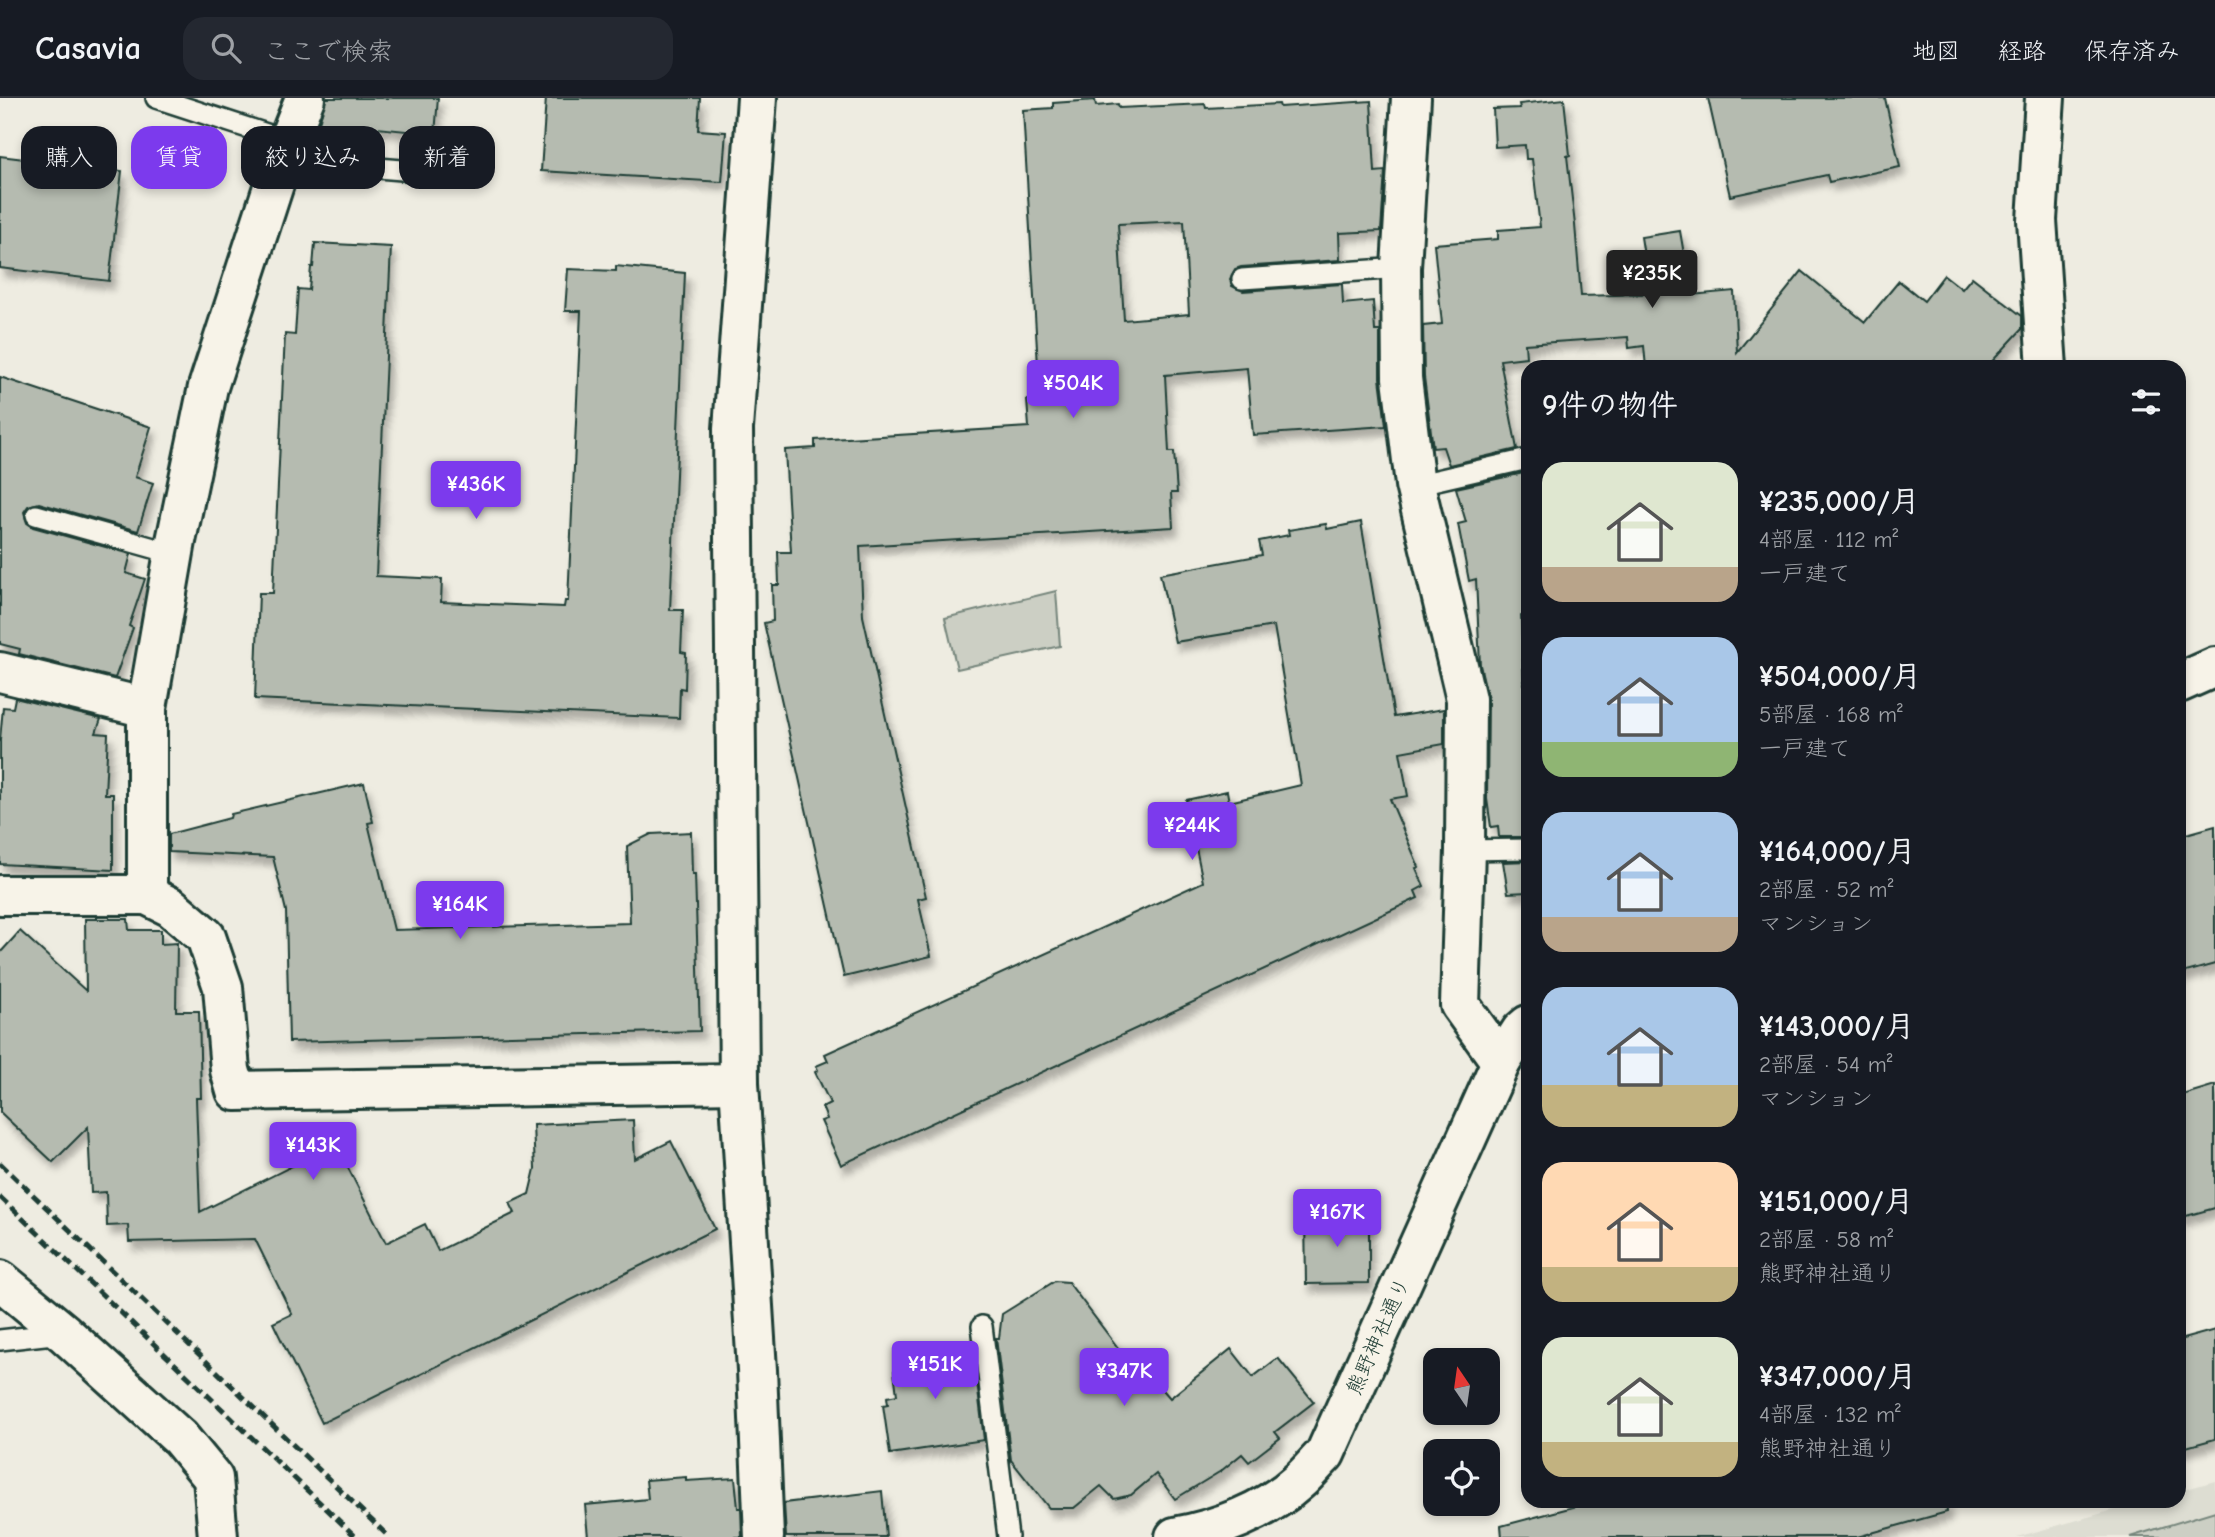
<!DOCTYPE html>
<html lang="ja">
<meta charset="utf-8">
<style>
:root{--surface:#171b24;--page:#242831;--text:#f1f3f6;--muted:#9ea1a6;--line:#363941;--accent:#7c3aed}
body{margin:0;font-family:"Comic Neue","Klee One",sans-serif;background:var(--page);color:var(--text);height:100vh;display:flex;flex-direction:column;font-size:26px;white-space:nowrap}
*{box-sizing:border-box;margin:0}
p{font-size:23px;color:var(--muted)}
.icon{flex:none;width:38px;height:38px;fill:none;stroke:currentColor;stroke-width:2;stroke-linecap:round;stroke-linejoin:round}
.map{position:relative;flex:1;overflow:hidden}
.details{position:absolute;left:1521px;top:262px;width:665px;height:1148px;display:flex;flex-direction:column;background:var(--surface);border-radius:21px;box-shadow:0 4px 10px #0003}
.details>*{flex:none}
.banner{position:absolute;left:21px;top:28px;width:665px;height:63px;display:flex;gap:14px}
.needle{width:46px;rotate:347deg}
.fabs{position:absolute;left:1423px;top:1250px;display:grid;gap:14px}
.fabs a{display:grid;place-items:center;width:77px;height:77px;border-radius:14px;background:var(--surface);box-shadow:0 4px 10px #0003;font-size:35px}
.price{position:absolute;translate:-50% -60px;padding:0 16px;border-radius:7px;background:var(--accent);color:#fff;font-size:23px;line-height:46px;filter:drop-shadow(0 2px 4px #0008)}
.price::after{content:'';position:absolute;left:50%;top:42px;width:21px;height:16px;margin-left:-10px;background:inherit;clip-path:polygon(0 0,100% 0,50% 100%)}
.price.active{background:#222;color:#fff}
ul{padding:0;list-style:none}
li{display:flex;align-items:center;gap:21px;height:175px;padding:0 21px}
li span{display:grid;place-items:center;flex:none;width:196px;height:140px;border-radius:21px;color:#555}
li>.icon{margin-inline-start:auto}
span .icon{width:84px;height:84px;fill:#fffc;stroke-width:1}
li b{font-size:30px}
h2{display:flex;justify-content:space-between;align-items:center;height:84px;padding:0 21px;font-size:30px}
.pill{padding:0 24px;border-radius:21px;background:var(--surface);box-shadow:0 4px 10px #0003;font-size:24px;line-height:63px}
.pill.active{background:var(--accent);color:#fff}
header{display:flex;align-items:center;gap:42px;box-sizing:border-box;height:98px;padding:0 35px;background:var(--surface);border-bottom:2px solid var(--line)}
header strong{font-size:33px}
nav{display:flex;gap:38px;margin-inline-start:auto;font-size:24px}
.search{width:490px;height:63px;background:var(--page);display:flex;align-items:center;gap:18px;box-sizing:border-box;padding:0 24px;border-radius:21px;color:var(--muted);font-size:26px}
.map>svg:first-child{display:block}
.built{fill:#ddddd2}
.green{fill:#cccfc4;stroke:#76867c;stroke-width:2}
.building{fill:#b5bbb0;stroke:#1f3d34;stroke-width:2;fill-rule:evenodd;filter:url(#shadow)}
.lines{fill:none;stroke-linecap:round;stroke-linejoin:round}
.lane-casing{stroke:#1f3d34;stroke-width:24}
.street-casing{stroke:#1f3d34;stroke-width:44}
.secondary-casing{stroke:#1f3d34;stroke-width:44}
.lane{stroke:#f7f3e8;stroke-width:19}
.street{stroke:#f7f3e8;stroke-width:38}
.secondary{stroke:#f7f3e8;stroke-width:38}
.rail{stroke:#1f3d34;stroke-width:5;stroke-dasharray:10 5;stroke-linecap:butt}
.labels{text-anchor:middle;stroke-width:6;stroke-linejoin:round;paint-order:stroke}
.street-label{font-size:21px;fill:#1f3d34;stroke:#f7f3e8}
</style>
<header>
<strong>Casavia</strong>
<div class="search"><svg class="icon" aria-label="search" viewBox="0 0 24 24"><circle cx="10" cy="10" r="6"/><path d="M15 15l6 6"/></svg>ここで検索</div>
<nav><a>地図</a><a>経路</a><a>保存済み</a></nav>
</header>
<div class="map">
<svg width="2215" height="1439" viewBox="0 0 2215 1439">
<defs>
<filter id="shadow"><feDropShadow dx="4.5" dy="8" stdDeviation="3.5" flood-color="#0004"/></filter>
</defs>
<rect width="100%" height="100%" fill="#eeece1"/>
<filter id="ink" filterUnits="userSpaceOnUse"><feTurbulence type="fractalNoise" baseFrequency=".0143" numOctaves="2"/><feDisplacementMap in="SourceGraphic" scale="14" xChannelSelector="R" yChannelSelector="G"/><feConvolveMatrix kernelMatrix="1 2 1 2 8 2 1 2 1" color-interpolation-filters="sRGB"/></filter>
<g filter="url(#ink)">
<path class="built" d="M 2215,1383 L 2215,1439 L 2017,1439 L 2142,1404 L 2179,1404 L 2179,1393 Z"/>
<g class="green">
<path d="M 1056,493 L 1060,548 L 957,571 L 945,520 Z"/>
<path d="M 2215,1413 L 2215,1439 L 2130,1439 Z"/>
</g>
<g class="building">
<path d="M 326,0 L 438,0 L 435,36 L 368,29 L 368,36 L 331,33 L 318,28 Z"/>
<path d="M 546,0 L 700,0 L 698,32 L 726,34 L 722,84 L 541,73 Z"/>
<path d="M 1708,0 L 1885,0 L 1900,69 L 1829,84 L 1827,77 L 1730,98 Z"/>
<path d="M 1564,1 L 1570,57 L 1567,58 L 1575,127 L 1581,198 L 1650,196 L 1641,139 L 1680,133 L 1691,197 L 1734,193 L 1737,254 L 1802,173 L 1865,224 L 1899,183 L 1924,203 L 1944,177 L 1962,191 L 1972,179 L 2022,218 L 2022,231 L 1986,270 L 1646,270 L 1644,248 L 1629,250 L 1628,239 L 1525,246 L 1526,259 L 1500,262 L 1517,351 L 1449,367 L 1443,349 L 1433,350 L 1424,279 L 1423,228 L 1442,226 L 1434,146 L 1498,141 L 1498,132 L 1540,129 L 1532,61 L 1526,61 L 1525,47 L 1495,49 L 1493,11 L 1520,10 L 1519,6 Z"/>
<path d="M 1095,2 L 1096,8 L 1118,6 L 1119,10 L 1205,6 L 1206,10 L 1279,6 L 1280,9 L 1371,3 L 1375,74 L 1385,73 L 1381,133 L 1339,135 L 1340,162 L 1241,169 L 1235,171 L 1230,181 L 1232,188 L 1243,193 L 1342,186 L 1343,206 L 1373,203 L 1375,233 L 1380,233 L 1380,280 L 1386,328 L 1253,337 L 1247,270 L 1165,277 L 1169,354 L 1174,354 L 1177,395 L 1171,395 L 1173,429 L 860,448 L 863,518 L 926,799 L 918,801 L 931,858 L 844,879 L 764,525 L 773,523 L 772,487 L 779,487 L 778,454 L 791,454 L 785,352 L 815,350 L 815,342 L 1029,329 L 1027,302 L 1040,302 L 1023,12 L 1053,10 L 1053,5 ZM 1184,123 L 1189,216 L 1124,222 L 1118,126 Z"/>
<path d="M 0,58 L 122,73 L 109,183 L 0,170 Z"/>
<path d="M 315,145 L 391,149 L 376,478 L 442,481 L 441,504 L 564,509 L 565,503 L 568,503 L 581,213 L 565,213 L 568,171 L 616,173 L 616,168 L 685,175 L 670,512 L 683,512 L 681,554 L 686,555 L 685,591 L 680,590 L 679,620 L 255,601 L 259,495 L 273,495 L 285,236 L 295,237 L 298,191 L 309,192 L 311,169 L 313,169 Z"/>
<path d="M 0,279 L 151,329 L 135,379 L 153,385 L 138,433 L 39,405 L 28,408 L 24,414 L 27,425 L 33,429 L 131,456 L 126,475 L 145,481 L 129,528 L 133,530 L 115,580 L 19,556 L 20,551 L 0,546 Z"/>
<path d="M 1528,374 L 1528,517 L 1521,518 L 1525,612 L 1528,612 L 1528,739 L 1499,739 L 1498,728 L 1491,729 L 1487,701 L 1488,601 L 1480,567 L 1476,481 L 1469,483 L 1458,426 L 1466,424 L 1456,390 Z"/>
<path d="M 1361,424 L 1394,619 L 1444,611 L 1444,646 L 1400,654 L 1408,698 L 1390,701 L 1419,769 L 1416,770 L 1424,788 L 1415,793 L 1418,800 L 841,1067 L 821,1023 L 827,1021 L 822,1009 L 830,1005 L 815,974 L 818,972 L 816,968 L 828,963 L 825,956 L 1203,784 L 1186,702 L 1227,693 L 1229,704 L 1301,687 L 1274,528 L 1175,544 L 1160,476 L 1262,457 L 1259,443 L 1289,437 L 1288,432 L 1326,426 L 1327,431 Z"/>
<path d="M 15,600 L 101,621 L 96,635 L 108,636 L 105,696 L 113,696 L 113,772 L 0,766 L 0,642 L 3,609 L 13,610 Z"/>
<path d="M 364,685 L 373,724 L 368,725 L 394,832 L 630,825 L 627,748 L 651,736 L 691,734 L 692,776 L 695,776 L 700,933 L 289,944 L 286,813 L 273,759 L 169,754 L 169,736 L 230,720 L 231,716 Z"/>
<path d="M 2215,728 L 2215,866 L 2179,876 L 2179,738 Z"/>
<path d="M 1528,763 L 1528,794 L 1508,795 L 1503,764 Z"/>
<path d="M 85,821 L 128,821 L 129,832 L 161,832 L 161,846 L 177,845 L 176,913 L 199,913 L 201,1000 L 196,1000 L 200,1114 L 336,1046 L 386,1145 L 425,1126 L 438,1153 L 515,1115 L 510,1105 L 529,1096 L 535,1071 L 533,1027 L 633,1022 L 635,1061 L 671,1043 L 715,1131 L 322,1325 L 273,1225 L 292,1216 L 255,1141 L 129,1144 L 128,1127 L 107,1128 L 106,1094 L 91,1095 L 88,1029 L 53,1064 L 0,1014 L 0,855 L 20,833 L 86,893 Z"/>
<path d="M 2215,987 L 2215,1110 L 2179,1120 L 2179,998 Z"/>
<path d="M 1369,1116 L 1369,1185 L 1306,1186 L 1305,1117 Z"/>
<path d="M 1055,1183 L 1068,1184 L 1138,1276 L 1145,1271 L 1170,1300 L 1231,1251 L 1253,1279 L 1278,1260 L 1314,1304 L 1275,1334 L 1280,1340 L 1249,1364 L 1242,1356 L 1221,1373 L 1175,1401 L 1156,1376 L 1131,1397 L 1114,1401 L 1101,1388 L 1074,1410 L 1049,1410 L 1011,1362 L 996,1240 L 999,1240 L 1002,1216 Z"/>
<path d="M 2215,1232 L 2215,1341 L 2179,1351 L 2179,1242 Z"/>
<path d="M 972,1243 L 984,1342 L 890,1356 L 883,1307 L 888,1306 L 887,1299 L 897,1297 L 894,1273 L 904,1271 L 902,1259 L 947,1252 L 946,1247 Z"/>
<path d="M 686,1379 L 686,1383 L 735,1380 L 738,1410 L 741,1410 L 742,1439 L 588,1439 L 585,1407 L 648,1401 L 646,1382 Z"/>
<path d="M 882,1393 L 886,1439 L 786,1439 L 784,1405 Z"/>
<path d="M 1592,1404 L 1946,1404 L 1947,1414 L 1857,1439 L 1502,1439 L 1501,1428 Z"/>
</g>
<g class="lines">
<defs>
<g id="lane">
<path d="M 156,0 L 288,43"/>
<path d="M 282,62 L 474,78"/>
<path d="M 1242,181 L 1401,170"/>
<path d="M 1415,387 L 1528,361"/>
<path d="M 36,417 L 175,456"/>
<path d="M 1465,752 L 1528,751"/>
<path d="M 982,1228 L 1008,1439"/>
<path d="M 0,1242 L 62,1235"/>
</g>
<g id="street">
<path d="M 757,0 L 733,331 L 739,985 L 757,1272 L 764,1439"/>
<path d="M 2045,0 L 2037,122 L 2047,270"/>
<path d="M 0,574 L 147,610"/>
<path d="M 0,797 L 147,797 L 171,809 L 206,839 L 223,889 L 230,972 L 236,993 L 739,985"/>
<path d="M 147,797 L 147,610 L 176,443 L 208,289 L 288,43 L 305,0"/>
<path d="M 0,1182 L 64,1235 L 180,1340 L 213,1380 L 218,1439"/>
<path d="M 1175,1439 C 1218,1431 1265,1414 1298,1384 C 1308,1375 1316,1365 1325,1356 L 1501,964 L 1460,907 L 1465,752 L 1466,601 L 1415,387 L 1402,280 L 1401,170 L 1411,0"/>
</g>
<g id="secondary">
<path d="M 2179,585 L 2215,569"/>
<path d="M 1501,964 L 1521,933 L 1528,927"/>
</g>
</defs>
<use href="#lane" class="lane-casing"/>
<use href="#street" class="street-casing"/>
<use href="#secondary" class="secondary-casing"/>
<use href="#lane" class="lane"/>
<use href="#street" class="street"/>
<use href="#secondary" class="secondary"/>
<g class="rail">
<path d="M 0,1065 L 389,1439"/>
<path d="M 0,1099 L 356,1439"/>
</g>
</g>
</g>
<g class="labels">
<g class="street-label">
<text transform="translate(1378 1238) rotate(-66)" y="7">熊野神社通り</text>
</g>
</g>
</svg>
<div class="fabs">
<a><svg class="needle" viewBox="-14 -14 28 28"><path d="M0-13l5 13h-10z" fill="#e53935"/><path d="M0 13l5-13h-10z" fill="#9ea1a6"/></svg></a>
<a><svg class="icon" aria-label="locate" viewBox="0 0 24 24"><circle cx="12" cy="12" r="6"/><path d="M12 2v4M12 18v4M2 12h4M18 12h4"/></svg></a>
</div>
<b class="price active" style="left:1652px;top:212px">¥235K</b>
<b class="price" style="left:1073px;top:322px">¥504K</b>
<b class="price" style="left:476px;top:423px">¥436K</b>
<b class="price" style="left:1192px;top:764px">¥244K</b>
<b class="price" style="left:460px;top:843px">¥164K</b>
<b class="price" style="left:313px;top:1084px">¥143K</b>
<b class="price" style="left:1337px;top:1151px">¥167K</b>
<b class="price" style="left:935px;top:1303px">¥151K</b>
<b class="price" style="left:1124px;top:1310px">¥347K</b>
<div class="banner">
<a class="pill">購入</a>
<a class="pill active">賃貸</a>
<a class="pill">絞り込み</a>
<a class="pill">新着</a>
</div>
<section class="details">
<h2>9件の物件<svg class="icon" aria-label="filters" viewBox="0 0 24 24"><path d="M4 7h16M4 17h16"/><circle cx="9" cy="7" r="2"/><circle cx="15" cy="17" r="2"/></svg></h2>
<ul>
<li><span style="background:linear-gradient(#dfe7d0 75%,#b9a48a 0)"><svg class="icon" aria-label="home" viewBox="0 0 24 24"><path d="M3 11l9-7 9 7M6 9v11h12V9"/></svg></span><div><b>¥235,000/月</b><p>4部屋 · 112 m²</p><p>一戸建て</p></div></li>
<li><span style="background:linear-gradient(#a9c7e8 75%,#8fb573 0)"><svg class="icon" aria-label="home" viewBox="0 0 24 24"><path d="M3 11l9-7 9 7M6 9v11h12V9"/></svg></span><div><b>¥504,000/月</b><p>5部屋 · 168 m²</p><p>一戸建て</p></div></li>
<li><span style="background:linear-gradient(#a9c7e8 75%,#b9a48a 0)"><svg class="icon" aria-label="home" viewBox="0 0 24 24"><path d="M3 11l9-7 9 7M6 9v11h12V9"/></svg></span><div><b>¥164,000/月</b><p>2部屋 · 52 m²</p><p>マンション</p></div></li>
<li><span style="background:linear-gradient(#a9c7e8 70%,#c2b280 0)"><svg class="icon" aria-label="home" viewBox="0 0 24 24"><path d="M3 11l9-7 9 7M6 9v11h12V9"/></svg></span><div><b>¥143,000/月</b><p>2部屋 · 54 m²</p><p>マンション</p></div></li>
<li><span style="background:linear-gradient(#ffd9b3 75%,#c2b280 0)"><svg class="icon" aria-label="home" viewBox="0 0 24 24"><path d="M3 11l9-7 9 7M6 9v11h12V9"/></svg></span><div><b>¥151,000/月</b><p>2部屋 · 58 m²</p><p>熊野神社通り</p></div></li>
<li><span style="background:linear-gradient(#dfe7d0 75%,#c2b280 0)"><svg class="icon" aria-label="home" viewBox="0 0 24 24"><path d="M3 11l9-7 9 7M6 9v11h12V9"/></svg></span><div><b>¥347,000/月</b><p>4部屋 · 132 m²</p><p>熊野神社通り</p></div></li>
</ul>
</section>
</div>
